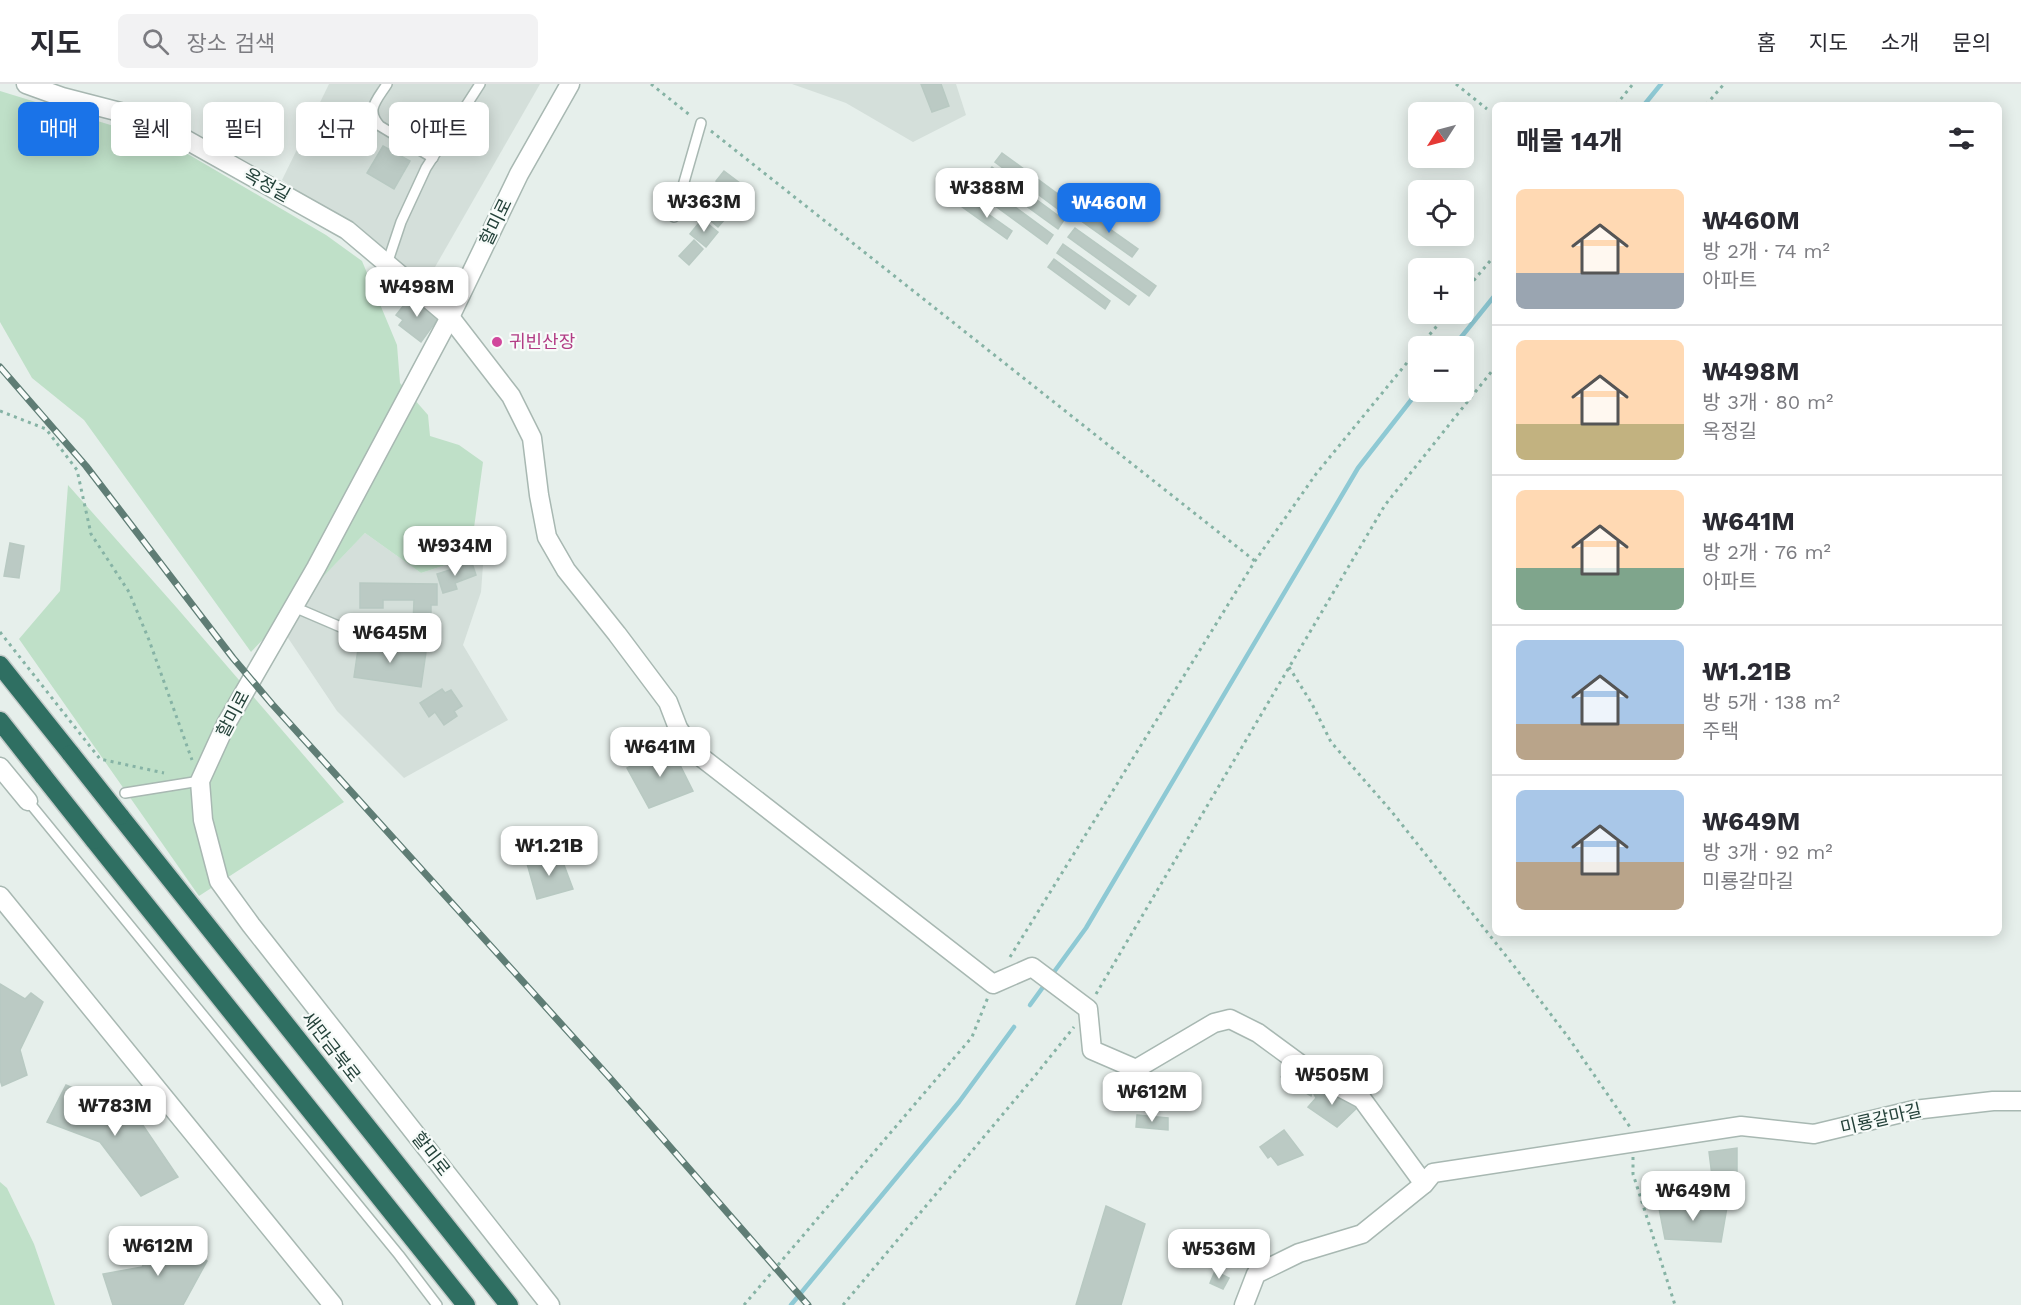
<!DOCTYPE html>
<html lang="ko">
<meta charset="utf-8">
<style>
:root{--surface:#fff;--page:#f2f2f3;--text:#2b2b33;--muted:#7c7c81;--line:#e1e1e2;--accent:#1a73e8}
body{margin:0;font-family:"Work Sans","Noto Sans KR",sans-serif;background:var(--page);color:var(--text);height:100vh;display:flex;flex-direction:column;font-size:22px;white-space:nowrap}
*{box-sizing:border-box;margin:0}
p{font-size:20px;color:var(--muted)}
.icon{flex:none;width:33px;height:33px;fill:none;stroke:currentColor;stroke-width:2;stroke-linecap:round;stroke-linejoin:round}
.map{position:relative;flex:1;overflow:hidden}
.details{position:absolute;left:1492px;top:18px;width:510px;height:834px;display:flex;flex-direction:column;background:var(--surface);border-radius:9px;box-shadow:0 3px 15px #0003}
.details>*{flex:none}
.banner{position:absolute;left:18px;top:18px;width:570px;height:54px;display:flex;gap:12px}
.needle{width:39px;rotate:234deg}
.fabs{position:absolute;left:1408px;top:18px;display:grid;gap:12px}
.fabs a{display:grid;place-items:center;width:66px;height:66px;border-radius:9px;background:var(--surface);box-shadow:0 3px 15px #0003;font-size:30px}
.price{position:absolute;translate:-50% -51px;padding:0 14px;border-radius:12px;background:#fff;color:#222;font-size:20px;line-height:39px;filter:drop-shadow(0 2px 3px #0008)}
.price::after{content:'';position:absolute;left:50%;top:36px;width:18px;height:14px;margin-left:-9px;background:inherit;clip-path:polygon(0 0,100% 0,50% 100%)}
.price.current{background:var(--accent);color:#fff}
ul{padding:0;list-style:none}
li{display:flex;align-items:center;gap:18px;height:150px;padding:0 24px}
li+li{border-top:2px solid var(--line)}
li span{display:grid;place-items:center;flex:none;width:168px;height:120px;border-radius:9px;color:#555}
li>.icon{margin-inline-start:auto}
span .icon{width:72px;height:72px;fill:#fffc;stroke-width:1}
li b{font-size:26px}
h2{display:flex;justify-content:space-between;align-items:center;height:72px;padding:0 24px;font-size:26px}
.chip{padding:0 21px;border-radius:9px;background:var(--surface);box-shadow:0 3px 15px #0003;font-size:21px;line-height:54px}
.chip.current{background:var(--accent);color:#fff}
header{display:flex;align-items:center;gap:36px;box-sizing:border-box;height:84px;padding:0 30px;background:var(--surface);border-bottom:2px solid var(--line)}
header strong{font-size:28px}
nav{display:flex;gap:33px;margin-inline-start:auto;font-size:21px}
.search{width:420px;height:54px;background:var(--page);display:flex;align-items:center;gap:15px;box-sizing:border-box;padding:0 21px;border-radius:9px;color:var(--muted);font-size:22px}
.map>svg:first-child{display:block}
.built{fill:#d4dfda}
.green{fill:#bfe0c8}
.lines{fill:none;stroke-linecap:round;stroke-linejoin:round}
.stream{stroke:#8ec9d4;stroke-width:4.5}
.building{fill:#bbcac4;stroke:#b8c9c2;stroke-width:1.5}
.lane-casing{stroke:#a8b8b2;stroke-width:12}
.street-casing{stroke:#a8b8b2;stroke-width:21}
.highway-casing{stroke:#c2cac8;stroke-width:21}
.path{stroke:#86b3a5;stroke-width:3;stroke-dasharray:3 4.5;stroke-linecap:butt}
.lane{stroke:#fff;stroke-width:9}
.street{stroke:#fff;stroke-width:18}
.highway{stroke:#2f6f62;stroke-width:18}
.rail-casing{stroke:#5f7d75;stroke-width:7}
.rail{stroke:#f7fbf9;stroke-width:4.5;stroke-dasharray:14;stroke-linecap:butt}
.highway-bridge-casing{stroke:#c2cac8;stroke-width:21;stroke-linecap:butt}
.highway-bridge{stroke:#2f6f62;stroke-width:18}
.hotel-dot{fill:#d1479c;stroke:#f7fbf9;stroke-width:2}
.labels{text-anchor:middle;stroke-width:4.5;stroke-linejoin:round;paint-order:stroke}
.street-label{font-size:18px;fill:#24423a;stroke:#f7fbf9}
.hotel-label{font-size:18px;fill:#b23c85;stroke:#f7fbf9;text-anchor:start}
</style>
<header>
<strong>지도</strong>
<div class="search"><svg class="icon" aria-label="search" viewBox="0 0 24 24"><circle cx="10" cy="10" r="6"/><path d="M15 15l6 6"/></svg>장소 검색</div>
<nav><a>홈</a><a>지도</a><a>소개</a><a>문의</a></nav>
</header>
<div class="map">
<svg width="2021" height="1221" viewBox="0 0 2021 1221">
<rect width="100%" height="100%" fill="#e6efeb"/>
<g class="built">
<path d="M 329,0 L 540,0 L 427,197 L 282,96 Z"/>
<path d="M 792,0 L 956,0 L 966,31 L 913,58 L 846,19 Z"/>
<path d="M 365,449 L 421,489 L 470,473 L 483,481 L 481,508 L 463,561 L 508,636 L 404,694 L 337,627 L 278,539 Z"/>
</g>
<g class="green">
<path d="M 0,7 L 169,59 L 326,151 L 362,177 L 397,261 L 400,299 L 428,331 L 430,352 L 459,361 L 483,378 L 470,473 L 421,489 L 365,449 L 251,568 L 84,336 L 32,294 L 0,238 Z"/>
<path d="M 68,401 L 177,524 L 344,718 L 199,812 L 19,555 L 60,507 Z"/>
<path d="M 0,1098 L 7,1104 L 34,1160 L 55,1221 L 0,1221 Z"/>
</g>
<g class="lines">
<g class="stream">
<path d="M 1644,21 L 1661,0"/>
<path d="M 1454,262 L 1496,210"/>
<path d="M 1051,892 L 1086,844 L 1358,384 L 1419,306"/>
<path d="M 1030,921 L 1046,899"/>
<path d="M 791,1221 L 959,1018 L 1014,943"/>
</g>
</g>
<g class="building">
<path d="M 921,0 L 941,0 L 949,22 L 932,28 Z"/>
<path d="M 383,62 L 410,77 L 394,105 L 367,89 Z"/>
<path d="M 1002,69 L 1074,122 L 1067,132 L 995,78 Z"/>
<path d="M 992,83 L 1064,136 L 1058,145 L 985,92 Z"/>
<path d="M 724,87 L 749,106 L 733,126 L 720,114 L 728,106 L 716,97 Z"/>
<path d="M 981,98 L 1053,151 L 1047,160 L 975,107 Z"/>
<path d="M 720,114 L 733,126 L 718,143 L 705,132 Z"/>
<path d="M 967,115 L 1012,147 L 1007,155 L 961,122 Z"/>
<path d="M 1086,128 L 1138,165 L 1132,173 L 1080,136 Z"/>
<path d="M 702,135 L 718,148 L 706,163 L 690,150 Z"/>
<path d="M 1075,144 L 1156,202 L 1149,212 L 1068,153 Z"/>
<path d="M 694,156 L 703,165 L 689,181 L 679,172 Z"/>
<path d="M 1063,160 L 1136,212 L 1129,221 L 1057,169 Z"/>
<path d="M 1054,175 L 1110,217 L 1105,225 L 1048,183 Z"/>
<path d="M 412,211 L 440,232 L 421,258 L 399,241 L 403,236 L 396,231 Z"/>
<path d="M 10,459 L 24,462 L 19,494 L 4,492 Z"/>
<path d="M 472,479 L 476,491 L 455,499 L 457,505 L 443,509 L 437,490 Z"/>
<path d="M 360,499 L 437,500 L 437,521 L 431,521 L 431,541 L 413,541 L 414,516 L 383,516 L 383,524 L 360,524 Z"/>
<path d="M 359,558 L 426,568 L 421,603 L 354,593 Z"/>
<path d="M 442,605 L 445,609 L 451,606 L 462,622 L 454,627 L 457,632 L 444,641 L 435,628 L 429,633 L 420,619 Z"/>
<path d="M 670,661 L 693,707 L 649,724 L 627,684 Z"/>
<path d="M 561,773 L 573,805 L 537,815 L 526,776 Z"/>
<path d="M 0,900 L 25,915 L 31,909 L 43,918 L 20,966 L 27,991 L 2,1002 L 0,996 Z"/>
<path d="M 1288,983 L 1316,998 L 1311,1012 L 1301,1006 L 1297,1008 L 1281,993 Z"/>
<path d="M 66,1001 L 136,1031 L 178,1093 L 141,1112 L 100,1058 L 47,1038 Z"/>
<path d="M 1322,1001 L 1359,1022 L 1337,1043 L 1308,1023 L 1316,1014 L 1314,1010 Z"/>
<path d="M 1137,1031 L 1168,1034 L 1168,1046 L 1136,1043 Z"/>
<path d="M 1284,1046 L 1303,1071 L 1278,1081 L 1271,1072 L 1268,1074 L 1260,1063 Z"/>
<path d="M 1737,1064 L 1737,1100 L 1713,1100 L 1709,1068 Z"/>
<path d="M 1658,1119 L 1727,1123 L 1721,1158 L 1665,1155 Z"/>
<path d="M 1106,1122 L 1145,1140 L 1121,1221 L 1076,1221 Z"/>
<path d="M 160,1148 L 207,1177 L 183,1221 L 113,1221 L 103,1190 L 142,1183 Z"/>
<path d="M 1215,1187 L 1229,1194 L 1223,1205 L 1210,1199 Z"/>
</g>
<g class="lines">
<defs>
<g id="lane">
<path d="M 387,0 C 377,16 365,26 380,42 L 433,74"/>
<path d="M 674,133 L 701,39"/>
<path d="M 387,180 L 401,138 L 426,84 L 480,0"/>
<path d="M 294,523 L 350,547 L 409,551"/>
<path d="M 125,709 L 200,697"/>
<path d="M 28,717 L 399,1171 L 437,1221"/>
</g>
<g id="street">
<path d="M 26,0 L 62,13 L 151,36 L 347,146 L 450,233 L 511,312 L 532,354 L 539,411 L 547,453 L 566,486 L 617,550 L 668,618 L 678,644 L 692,666 L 993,900 L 1032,883 L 1088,925 L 1092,966 L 1136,985 L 1214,939 L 1230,935 L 1258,949 L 1311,988 L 1362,1015 L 1424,1100 L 1433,1089 L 1741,1042 L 1814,1050 L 1914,1026 L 1993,1017 L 2021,1017"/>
<path d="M 0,683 L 28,717"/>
<path d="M 0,812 L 333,1221"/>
<path d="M 550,1221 L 251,841 L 219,797 L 203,736 L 200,697 L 226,640 L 316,484 L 450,233 L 519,90 L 570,0"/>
<path d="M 1244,1221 L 1256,1190 L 1299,1169 L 1362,1150 L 1424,1100"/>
</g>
<g id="highway">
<path d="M 0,581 L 71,670"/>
<path d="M 0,637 L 44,693"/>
<path d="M 120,732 L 509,1221"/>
<path d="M 94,756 L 466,1221"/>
</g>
</defs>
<use href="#lane" class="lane-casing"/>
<use href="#street" class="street-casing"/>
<use href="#highway" class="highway-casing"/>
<g class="path">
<path d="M 651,0 L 691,32"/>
<path d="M 1456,0 L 1487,25"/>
<path d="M 1616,21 L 1633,0"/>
<path d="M 1706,21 L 1724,0"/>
<path d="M 711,47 L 1255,477"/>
<path d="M 1464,208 L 1496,170"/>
<path d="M 1420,262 L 1447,230"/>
<path d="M 0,327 L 46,345 L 77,386 L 91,450 L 129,508 L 149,556 L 192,676"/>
<path d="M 0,548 L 100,675 L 164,689"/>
<path d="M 1289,583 L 1312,620 L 1331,658 L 1392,728 L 1514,882 L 1568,953 L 1630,1043"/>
<path d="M 1010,873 L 1255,477 L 1316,390 L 1419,264"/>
<path d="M 1096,910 L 1385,421 L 1496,282"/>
<path d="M 1633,1073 L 1633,1090 L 1675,1221"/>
<path d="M 744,1221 L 972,953 L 988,913"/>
<path d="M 843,1221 L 1034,993 L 1074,943"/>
</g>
<use href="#lane" class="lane"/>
<use href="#street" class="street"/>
<use href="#highway" class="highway"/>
<defs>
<path id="rail" d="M 0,283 L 86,382 L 233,574 L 272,620 L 610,994 L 808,1221"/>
</defs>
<use href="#rail" class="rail-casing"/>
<use href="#rail" class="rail"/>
<defs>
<g id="highway-bridge">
<path d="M 71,670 L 120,732"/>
<path d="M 44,693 L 94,756"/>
</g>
</defs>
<use href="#highway-bridge" class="highway-bridge-casing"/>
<use href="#highway-bridge" class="highway-bridge"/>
</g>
<circle class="hotel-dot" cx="497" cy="258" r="6"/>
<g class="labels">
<g class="street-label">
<text transform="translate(267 101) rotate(29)" y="6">옥정길</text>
<text transform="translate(496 138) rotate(-64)" y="6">할미로</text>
<text transform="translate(233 630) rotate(-62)" y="6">할미로</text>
<text transform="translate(331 963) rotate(52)" y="6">새만금북로</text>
<text transform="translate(1881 1035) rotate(-13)" y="6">미룡갈마길</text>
<text transform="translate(431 1070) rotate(52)" y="6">할미로</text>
</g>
<g class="hotel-label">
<text x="509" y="264">귀빈산장</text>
</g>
</g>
</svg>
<div class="fabs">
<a><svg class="needle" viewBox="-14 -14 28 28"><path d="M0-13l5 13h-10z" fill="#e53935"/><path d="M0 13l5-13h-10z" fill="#7c7c81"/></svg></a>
<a><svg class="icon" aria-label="locate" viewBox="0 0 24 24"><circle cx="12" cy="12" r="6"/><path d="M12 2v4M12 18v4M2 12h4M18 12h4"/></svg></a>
<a>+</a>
<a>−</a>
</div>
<b class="price" style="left:987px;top:135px">₩388M</b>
<b class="price" style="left:704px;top:149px">₩363M</b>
<b class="price current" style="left:1109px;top:150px">₩460M</b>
<b class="price" style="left:417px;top:234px">₩498M</b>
<b class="price" style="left:455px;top:493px">₩934M</b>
<b class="price" style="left:390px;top:580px">₩645M</b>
<b class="price" style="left:660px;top:694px">₩641M</b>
<b class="price" style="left:549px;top:793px">₩1.21B</b>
<b class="price" style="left:1332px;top:1022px">₩505M</b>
<b class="price" style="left:1152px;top:1039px">₩612M</b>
<b class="price" style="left:115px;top:1053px">₩783M</b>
<b class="price" style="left:1693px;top:1138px">₩649M</b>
<b class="price" style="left:158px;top:1193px">₩612M</b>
<b class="price" style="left:1219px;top:1196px">₩536M</b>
<div class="banner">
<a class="chip current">매매</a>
<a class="chip">월세</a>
<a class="chip">필터</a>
<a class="chip">신규</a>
<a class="chip">아파트</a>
</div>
<section class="details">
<h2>매물 14개<svg class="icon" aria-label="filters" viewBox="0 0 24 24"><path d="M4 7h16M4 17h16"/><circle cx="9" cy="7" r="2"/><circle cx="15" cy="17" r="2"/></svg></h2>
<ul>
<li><span style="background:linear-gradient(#ffd9b3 70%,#9aa5b1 0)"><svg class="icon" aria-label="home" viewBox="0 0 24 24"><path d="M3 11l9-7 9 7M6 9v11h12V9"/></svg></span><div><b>₩460M</b><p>방 2개 · 74 m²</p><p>아파트</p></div></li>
<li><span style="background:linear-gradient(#ffd9b3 70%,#c2b280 0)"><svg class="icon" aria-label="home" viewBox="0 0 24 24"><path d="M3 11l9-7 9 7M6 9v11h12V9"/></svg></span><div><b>₩498M</b><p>방 3개 · 80 m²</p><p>옥정길</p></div></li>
<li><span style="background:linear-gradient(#ffd9b3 65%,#7fa58c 0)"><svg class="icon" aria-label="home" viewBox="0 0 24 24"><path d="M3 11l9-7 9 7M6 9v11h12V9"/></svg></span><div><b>₩641M</b><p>방 2개 · 76 m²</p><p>아파트</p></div></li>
<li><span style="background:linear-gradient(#a9c7e8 70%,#b9a48a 0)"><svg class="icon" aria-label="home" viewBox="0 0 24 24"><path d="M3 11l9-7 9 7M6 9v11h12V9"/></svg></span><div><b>₩1.21B</b><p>방 5개 · 138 m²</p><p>주택</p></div></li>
<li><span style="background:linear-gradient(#a9c7e8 60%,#b9a48a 0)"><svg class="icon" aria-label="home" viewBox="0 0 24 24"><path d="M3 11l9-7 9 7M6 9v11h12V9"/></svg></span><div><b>₩649M</b><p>방 3개 · 92 m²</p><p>미룡갈마길</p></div></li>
</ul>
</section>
</div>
